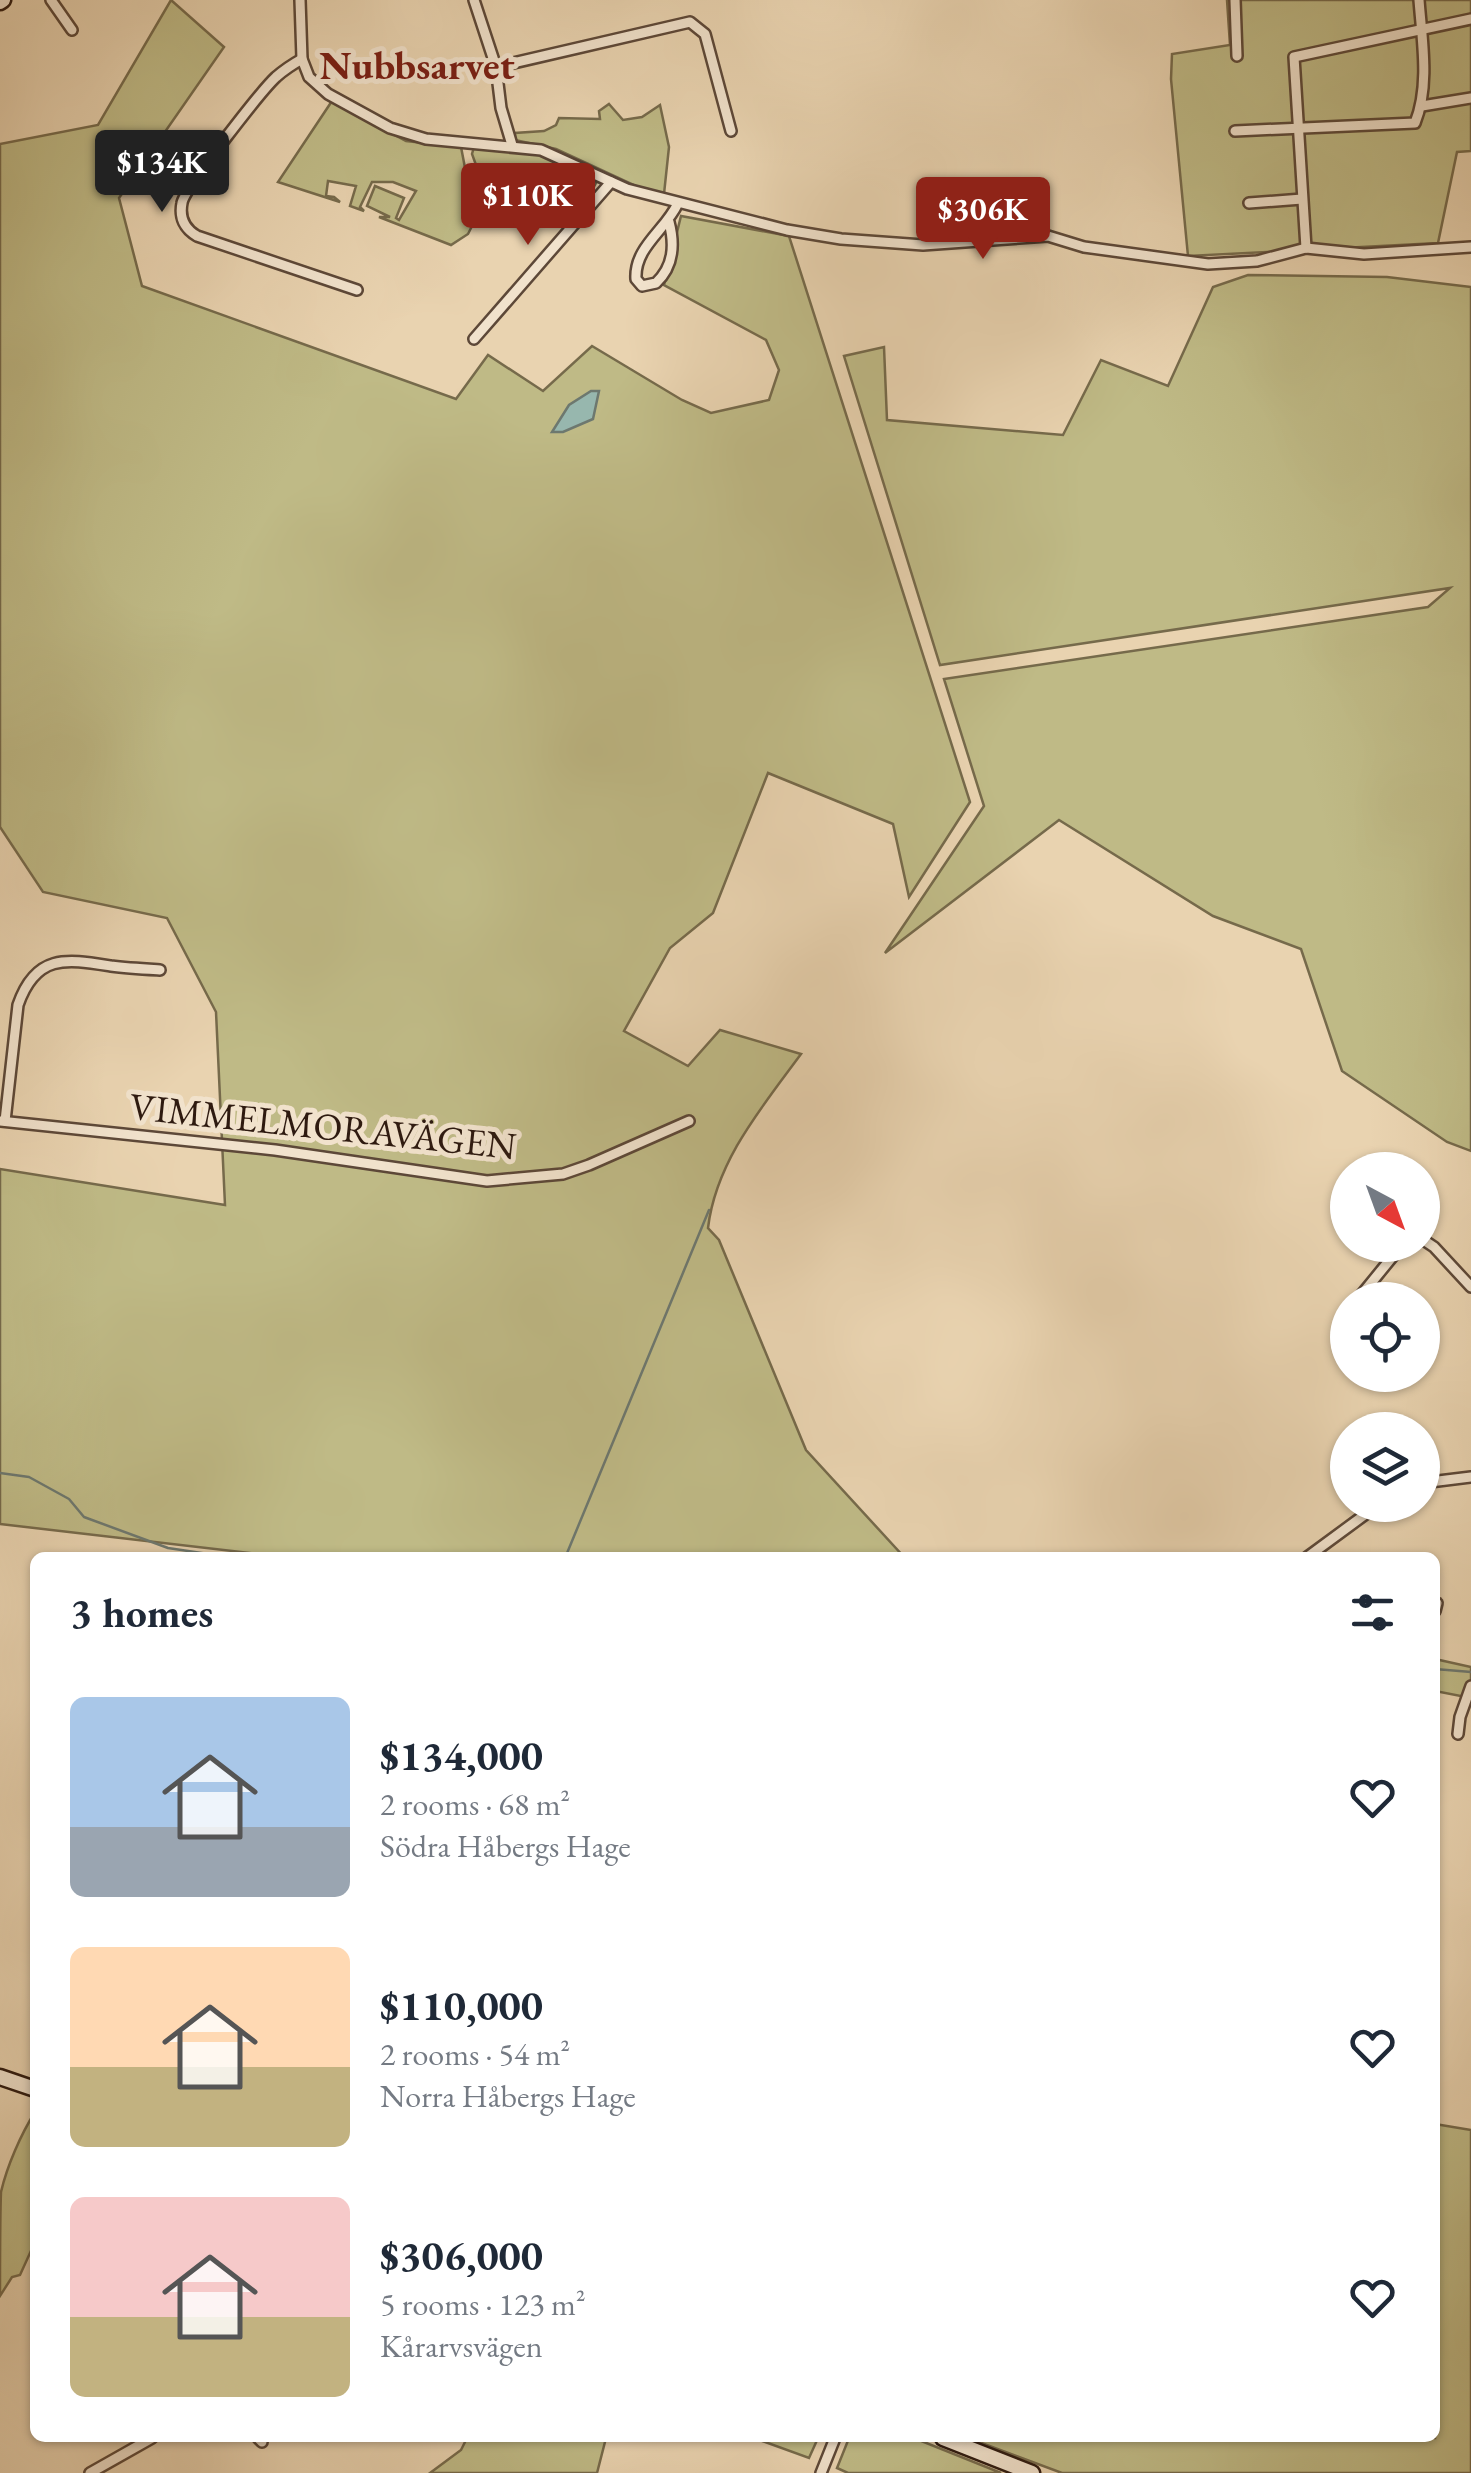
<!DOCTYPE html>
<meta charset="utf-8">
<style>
:root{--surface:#fff;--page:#f6f6f7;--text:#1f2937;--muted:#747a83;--accent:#8f2418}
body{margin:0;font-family:"EB Garamond",serif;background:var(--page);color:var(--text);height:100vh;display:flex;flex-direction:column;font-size:38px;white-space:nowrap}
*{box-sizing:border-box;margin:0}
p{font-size:32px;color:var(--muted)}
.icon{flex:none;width:55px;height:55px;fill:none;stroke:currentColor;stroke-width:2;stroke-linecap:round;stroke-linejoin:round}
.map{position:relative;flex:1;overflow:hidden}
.details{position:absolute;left:30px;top:1552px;width:1410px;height:890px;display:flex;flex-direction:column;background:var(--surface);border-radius:15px;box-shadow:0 2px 8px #0004}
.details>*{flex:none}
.needle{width:65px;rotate:139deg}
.fabs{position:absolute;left:1330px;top:1152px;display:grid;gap:20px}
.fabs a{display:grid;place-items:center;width:110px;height:110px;border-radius:50%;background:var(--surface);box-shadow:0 2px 8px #0004;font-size:50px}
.price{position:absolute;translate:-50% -85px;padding:0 22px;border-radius:10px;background:var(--accent);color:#fff;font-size:32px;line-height:65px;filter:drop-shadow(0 2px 5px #0008)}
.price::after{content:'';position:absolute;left:50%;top:60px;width:30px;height:22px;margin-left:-15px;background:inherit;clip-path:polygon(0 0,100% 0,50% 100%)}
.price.selected{background:#222;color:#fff}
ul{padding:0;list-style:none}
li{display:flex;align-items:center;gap:30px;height:250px;padding:0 40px}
li span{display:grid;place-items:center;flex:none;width:280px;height:200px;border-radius:15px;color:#555}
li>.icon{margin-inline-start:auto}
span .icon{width:120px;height:120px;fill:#fffc;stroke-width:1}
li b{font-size:42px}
h2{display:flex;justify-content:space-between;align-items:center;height:120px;padding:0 40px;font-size:42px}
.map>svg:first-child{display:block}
.green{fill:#bfba86;stroke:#766a4b;stroke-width:2.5}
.water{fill:#97b7ae;stroke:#6d786f;stroke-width:2.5}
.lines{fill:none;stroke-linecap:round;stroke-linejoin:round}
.stream{stroke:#6d786f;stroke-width:2.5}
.street-casing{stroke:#5d4838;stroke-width:14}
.secondary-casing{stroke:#2e1a10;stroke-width:19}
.street{stroke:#f1e2cc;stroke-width:9}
.secondary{stroke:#f1e2cc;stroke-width:14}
.labels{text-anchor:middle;stroke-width:10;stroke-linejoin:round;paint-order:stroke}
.street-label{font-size:38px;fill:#2e1a10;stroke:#f1e2cc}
.neighbourhood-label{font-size:40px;font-weight:bold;fill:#7a1f14;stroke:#f1e2cc}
</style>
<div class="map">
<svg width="1471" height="2473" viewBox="0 0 1471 2473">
<rect width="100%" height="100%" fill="#e9d3b0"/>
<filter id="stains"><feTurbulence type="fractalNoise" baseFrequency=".002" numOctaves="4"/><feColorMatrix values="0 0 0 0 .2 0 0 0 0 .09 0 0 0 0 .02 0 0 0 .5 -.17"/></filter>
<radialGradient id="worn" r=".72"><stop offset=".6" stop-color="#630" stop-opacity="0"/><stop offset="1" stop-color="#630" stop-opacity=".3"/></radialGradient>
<g class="green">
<path d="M 171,0 L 224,47 L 119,198 L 142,286 L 456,399 L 488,355 L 543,391 L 592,346 L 682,400 L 711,413 L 769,400 L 779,370 L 766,340 L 664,285 L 681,216 L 789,236 L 970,802 L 909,897 L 893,824 L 768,773 L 713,913 L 670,948 L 624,1031 L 688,1066 L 720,1030 L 801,1054 C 762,1107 716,1161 708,1228 L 719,1240 L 806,1450 L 904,1557 L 292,1558 L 0,1524 L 0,1169 L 225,1205 L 216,1012 L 167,918 L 43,892 L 0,827 L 0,144 L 98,125 Z"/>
<path d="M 1227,0 L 1471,0 L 1471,151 L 1457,152 L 1438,243 L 1188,256 L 1171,79 L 1172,54 L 1230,45 Z"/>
<path d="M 332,101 L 406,141 L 461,147 L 475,220 L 468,234 L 451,245 L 379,217 L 390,217 L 367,206 L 375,186 L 404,198 L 396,218 L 399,220 L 416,191 L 393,182 L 372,182 L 360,207 L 364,211 L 350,206 L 356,186 L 328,181 L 326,196 L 334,197 L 340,202 L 278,182 Z"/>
<path d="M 609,104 L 623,120 L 642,117 L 660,105 L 669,147 L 664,194 L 640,188 L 556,149 L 515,140 L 515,133 L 544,131 L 556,125 L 559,118 L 600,119 L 599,111 Z"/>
<path d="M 474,147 L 547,156 L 597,181 L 592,190 C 562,185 521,175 513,216 L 486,219 L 477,177 L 482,175 L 480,165 L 476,165 L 472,154 Z"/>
<path d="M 1248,275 L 1387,277 L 1471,287 L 1471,1151 L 1447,1142 L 1342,1071 L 1301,949 L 1213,916 L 1059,820 L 885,953 L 984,806 L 944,679 L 1428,607 L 1450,588 L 940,665 L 844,356 L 884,347 L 887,420 L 1063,435 L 1101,360 L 1168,386 L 1213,287 Z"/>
<path d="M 1435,1659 L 1471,1667 L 1471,1698 L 1435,1691 Z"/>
<path d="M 35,2112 L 35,2242 L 20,2275 L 12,2277 L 0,2296 C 0,2269 0,2217 1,2192 C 7,2166 21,2134 35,2112 Z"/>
<path d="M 1435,2124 L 1471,2130 L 1471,2473 L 1062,2473 L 968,2438 L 1435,2438 Z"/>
<path d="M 467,2438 L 606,2438 L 597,2473 L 430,2473 L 461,2450 Z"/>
<path d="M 754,2438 L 818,2438 L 809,2458 Z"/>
<path d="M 849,2438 L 914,2438 L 1001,2473 L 848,2473 L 837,2468 Z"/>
</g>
<path class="water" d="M 591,391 L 599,391 L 593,419 L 563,432 L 552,432 L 569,405 Z"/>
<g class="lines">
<g class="stream">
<path d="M 0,1473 L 29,1477 L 69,1499 L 84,1517 L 168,1548 L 235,1558"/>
<path d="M 565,1558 L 709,1210"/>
<path d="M 1435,1669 L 1471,1672"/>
</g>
<defs>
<g id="street">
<path d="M 51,0 L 72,30"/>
<path d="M 300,0 L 302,59 L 309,77 L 328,94 L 390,128 L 426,139 L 541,150 L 627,189 L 787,230 L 841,239 L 923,245 L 1048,236 L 1084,247 L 1208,264 L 1257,261 L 1306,248 L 1364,254 L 1471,247"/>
<path d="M 474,0 L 496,67 L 501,108 L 512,145"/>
<path d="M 1235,0 L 1237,56"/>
<path d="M 302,59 C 293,64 284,70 276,77 C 262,90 184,189 182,203 C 179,218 185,229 197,236 L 357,290"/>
<path d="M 496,67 L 690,22 L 705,34 L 731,131"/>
<path d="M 1422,106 L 1471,98"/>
<path d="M 1235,131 L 1415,123 C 1430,86 1422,40 1419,0"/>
<path d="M 1249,203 L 1302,199"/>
<path d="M 669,222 C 675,245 674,266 656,283 L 642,286 L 636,279 C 634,247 666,230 678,203"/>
<path d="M 1306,248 L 1294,57 L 1471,19"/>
<path d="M 474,339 L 611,182"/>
<path d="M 0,1121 L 275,1150 L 487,1181 L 563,1174 L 589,1165 L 689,1121"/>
<path d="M 5,1121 L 18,1005 C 36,953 67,959 111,966 C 127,968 144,969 160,970"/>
<path d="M 1422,1239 L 1434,1247 L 1471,1287"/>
<path d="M 1358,1299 L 1402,1245"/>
<path d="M 1422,1483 L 1471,1477"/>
<path d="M 1306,1558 L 1378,1505"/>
<path d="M 1435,1611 L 1437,1603"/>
<path d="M 1458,1734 L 1460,1717 L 1471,1686"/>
<path d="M 258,2438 L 262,2442"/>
<path d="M 90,2473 L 152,2438"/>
<path d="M 821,2473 L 835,2438"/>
</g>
<g id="secondary">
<path d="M 0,2 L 3,0"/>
<path d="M 0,2077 L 35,2089"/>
<path d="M 943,2438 L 1032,2473"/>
</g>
</defs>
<use href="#street" class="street-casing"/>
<use href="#secondary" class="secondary-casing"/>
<use href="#street" class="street"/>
<use href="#secondary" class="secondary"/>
</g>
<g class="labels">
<g class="street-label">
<text transform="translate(323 1126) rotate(6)" y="13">VIMMELMORAVÄGEN</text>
</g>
<g class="neighbourhood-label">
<text x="417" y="79">Nubbsarvet</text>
</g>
</g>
<rect width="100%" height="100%" filter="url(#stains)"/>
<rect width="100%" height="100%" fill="url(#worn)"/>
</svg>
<div class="fabs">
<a><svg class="needle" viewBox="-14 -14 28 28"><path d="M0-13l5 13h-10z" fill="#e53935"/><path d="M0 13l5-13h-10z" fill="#747a83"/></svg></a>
<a><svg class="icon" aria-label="locate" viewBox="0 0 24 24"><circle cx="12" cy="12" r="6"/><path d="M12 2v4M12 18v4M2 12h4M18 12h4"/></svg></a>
<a><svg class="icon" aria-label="layers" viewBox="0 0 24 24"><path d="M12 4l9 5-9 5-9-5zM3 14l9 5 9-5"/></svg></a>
</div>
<b class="price selected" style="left:162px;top:215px">$134K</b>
<b class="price" style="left:528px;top:248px">$110K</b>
<b class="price" style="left:983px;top:262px">$306K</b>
<section class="details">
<h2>3 homes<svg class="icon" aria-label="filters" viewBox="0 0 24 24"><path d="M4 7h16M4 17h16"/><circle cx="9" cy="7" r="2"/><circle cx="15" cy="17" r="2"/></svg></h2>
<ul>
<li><span style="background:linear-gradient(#a9c7e8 65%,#9aa5b1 0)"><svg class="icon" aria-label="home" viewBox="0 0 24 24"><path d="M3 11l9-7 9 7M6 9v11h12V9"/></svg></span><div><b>$134,000</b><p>2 rooms · 68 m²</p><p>Södra Håbergs Hage</p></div><svg class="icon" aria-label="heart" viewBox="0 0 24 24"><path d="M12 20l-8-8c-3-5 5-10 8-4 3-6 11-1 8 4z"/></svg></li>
<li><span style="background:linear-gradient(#ffd9b3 60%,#c2b280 0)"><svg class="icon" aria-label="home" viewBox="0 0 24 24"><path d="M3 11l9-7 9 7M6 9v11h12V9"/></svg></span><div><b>$110,000</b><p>2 rooms · 54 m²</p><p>Norra Håbergs Hage</p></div><svg class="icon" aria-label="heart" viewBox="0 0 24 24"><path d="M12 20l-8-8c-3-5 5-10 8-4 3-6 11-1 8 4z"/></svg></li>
<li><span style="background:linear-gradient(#f6c9c9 60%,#c2b280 0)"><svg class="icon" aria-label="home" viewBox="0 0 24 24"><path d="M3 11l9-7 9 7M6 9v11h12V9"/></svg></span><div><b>$306,000</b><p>5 rooms · 123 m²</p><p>Kårarvsvägen</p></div><svg class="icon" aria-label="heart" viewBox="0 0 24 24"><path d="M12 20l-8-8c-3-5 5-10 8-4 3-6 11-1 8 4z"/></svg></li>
</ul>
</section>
</div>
